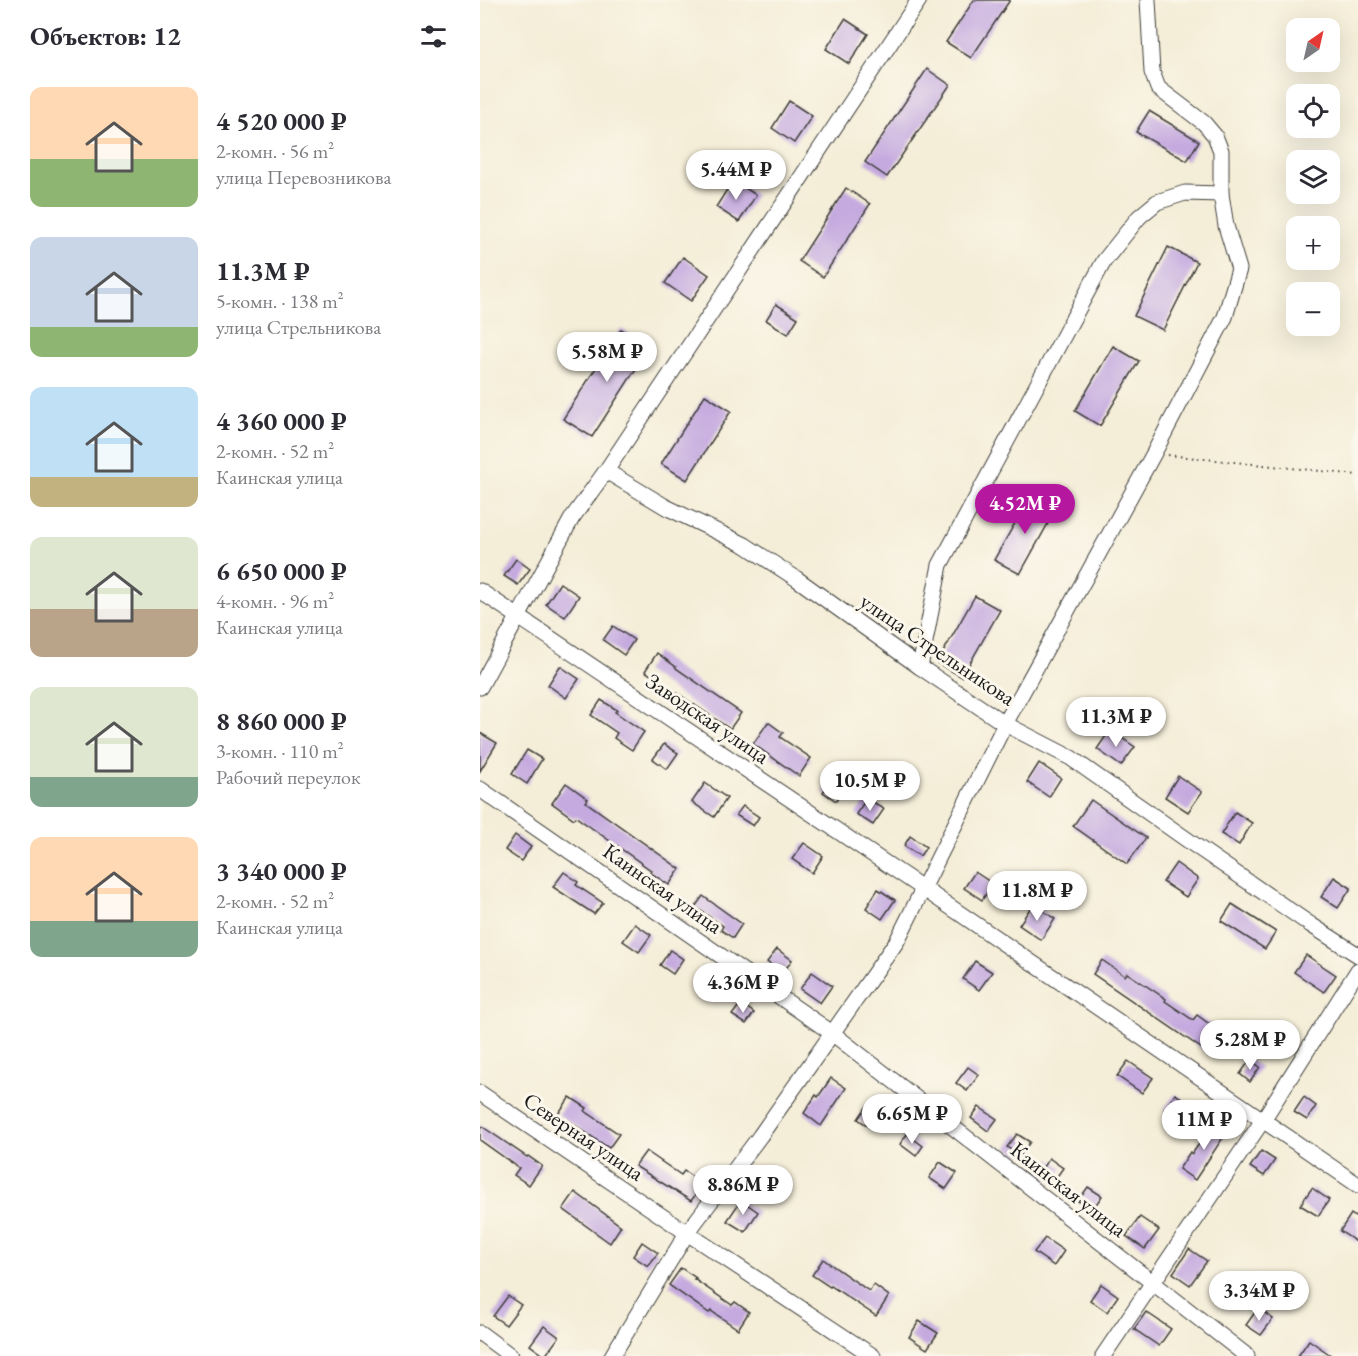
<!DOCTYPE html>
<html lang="ru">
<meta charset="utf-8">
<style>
:root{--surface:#fff;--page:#f2f2f3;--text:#2b2b33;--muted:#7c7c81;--accent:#b5179e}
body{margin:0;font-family:"EB Garamond",serif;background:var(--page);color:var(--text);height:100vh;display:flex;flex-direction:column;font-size:22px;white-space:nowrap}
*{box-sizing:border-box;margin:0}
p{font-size:20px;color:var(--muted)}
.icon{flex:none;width:33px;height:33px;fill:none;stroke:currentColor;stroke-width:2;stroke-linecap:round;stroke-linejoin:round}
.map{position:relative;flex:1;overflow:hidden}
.sheet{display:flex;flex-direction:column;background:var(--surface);width:480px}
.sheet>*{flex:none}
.needle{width:39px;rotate:34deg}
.buttons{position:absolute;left:806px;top:18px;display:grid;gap:12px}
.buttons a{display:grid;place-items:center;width:54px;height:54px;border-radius:12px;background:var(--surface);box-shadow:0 6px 24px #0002;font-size:30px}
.price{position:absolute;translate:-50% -51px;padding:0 14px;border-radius:21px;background:#fff;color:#222;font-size:20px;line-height:39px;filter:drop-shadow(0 2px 3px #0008)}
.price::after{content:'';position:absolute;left:50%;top:36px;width:18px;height:14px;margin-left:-9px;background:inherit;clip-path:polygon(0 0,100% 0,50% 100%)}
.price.active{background:var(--accent);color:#fff}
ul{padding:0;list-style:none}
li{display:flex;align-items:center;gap:18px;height:150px;padding:0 30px}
li span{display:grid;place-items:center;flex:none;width:168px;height:120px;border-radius:12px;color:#555}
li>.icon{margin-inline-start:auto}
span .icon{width:72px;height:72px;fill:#fffc;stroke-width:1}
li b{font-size:26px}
h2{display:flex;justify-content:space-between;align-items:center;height:72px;padding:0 30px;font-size:26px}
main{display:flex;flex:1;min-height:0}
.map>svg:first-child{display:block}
.building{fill:#c5aadf}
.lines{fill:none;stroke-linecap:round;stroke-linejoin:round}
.street-casing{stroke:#3c3b38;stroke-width:17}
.path{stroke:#3c3b38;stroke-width:2;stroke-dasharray:1.5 4.5;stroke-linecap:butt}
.street{stroke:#fff;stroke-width:15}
.labels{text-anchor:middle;stroke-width:6;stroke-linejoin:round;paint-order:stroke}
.street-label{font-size:22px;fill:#1c1c1c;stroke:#fbf7ec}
</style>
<main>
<section class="sheet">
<h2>Объектов: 12<svg class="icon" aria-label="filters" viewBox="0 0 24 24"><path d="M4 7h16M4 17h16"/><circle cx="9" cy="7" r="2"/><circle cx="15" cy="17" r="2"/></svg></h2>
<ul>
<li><span style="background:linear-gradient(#ffd9b3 60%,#8fb573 0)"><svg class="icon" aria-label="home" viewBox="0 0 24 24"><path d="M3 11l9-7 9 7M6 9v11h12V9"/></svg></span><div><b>4 520 000 ₽</b><p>2-комн. · 56 m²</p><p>улица Перевозникова</p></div></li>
<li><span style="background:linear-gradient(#c9d6e8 75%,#8fb573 0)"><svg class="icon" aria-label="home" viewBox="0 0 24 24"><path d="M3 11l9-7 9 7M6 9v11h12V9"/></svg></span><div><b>11.3M ₽</b><p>5-комн. · 138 m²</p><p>улица Стрельникова</p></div></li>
<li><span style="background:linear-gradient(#bfe0f5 75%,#c2b280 0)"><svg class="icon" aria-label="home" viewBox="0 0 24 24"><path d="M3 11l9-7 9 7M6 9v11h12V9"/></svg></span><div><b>4 360 000 ₽</b><p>2-комн. · 52 m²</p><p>Каинская улица</p></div></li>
<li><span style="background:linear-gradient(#dfe7d0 60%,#b9a48a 0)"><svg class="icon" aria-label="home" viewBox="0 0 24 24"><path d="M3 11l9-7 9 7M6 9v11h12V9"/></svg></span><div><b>6 650 000 ₽</b><p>4-комн. · 96 m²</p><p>Каинская улица</p></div></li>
<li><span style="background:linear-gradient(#dfe7d0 75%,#7fa58c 0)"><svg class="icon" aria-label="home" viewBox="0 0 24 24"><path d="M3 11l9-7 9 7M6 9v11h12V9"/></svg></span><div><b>8 860 000 ₽</b><p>3-комн. · 110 m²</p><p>Рабочий переулок</p></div></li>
<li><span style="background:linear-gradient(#ffd9b3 70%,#7fa58c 0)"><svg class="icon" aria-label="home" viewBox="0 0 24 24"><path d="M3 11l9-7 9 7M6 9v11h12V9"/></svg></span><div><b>3 340 000 ₽</b><p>2-комн. · 52 m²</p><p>Каинская улица</p></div></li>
</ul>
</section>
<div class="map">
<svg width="878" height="1356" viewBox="0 0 878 1356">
<rect width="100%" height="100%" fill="#fbf7ec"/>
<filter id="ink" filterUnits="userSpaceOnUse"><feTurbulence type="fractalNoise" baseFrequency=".0167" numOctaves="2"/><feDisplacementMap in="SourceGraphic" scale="12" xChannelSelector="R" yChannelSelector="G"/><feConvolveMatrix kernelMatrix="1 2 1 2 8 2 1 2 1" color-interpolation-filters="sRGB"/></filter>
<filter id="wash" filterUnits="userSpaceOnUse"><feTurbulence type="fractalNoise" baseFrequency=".008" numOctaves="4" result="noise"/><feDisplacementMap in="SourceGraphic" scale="24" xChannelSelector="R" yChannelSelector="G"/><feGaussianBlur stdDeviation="1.35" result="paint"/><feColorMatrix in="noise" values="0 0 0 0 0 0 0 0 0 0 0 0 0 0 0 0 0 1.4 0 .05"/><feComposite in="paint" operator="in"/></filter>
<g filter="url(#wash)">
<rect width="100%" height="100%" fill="#f4edd7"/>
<g id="blocks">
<g class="building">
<path d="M 494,0 L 530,0 L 491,58 L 466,42 Z"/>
<path d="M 365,19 L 388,34 L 369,64 L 346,49 Z"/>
<path d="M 447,69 L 470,85 L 407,177 L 385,162 Z"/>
<path d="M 309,101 L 332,116 L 314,143 L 292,128 Z"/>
<path d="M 669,111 L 719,141 L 707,161 L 656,132 Z"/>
<path d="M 253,180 L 276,195 L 259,222 L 236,207 Z"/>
<path d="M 366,188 L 390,204 L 343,277 L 319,261 Z"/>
<path d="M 688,247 L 717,262 L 683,330 L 654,316 Z"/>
<path d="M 203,257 L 229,275 L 211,301 L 185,283 Z"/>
<path d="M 296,304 L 318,318 L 308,334 L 286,320 Z"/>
<path d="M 141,329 L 170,347 L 112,437 L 83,419 Z"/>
<path d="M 633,346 L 659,361 L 620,426 L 595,411 Z"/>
<path d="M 225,395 L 251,411 L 207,480 L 181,464 Z"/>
<path d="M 551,495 L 576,509 L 540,574 L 514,560 Z"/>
<path d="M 36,559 L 50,569 L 38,585 L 24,576 Z"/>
<path d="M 80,583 L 99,596 L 85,617 L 66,604 Z"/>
<path d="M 495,596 L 520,610 L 482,677 L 457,663 Z"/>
<path d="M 133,626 L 154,640 L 144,655 L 123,640 Z"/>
<path d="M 177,653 L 196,667 L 196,668 L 261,713 L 250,729 L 165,671 Z"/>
<path d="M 80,666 L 99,679 L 86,698 L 68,685 Z"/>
<path d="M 121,700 L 137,710 L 135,712 L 164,732 L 152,750 L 134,738 L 137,733 L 111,715 Z"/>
<path d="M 288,722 L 303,733 L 300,737 L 331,758 L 319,776 L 273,744 Z"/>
<path d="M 630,730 L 655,747 L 641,766 L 617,749 Z"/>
<path d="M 0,733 L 17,743 L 0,771 Z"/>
<path d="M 184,744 L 198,753 L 187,769 L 173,759 Z"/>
<path d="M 47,750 L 62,759 L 47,784 L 32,774 Z"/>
<path d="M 559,763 L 581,778 L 569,797 L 547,782 Z"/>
<path d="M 354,776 L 367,785 L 356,801 L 343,792 Z"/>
<path d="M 698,776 L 722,792 L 708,812 L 685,797 Z"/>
<path d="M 86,783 L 108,799 L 106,802 L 200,869 L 189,885 L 170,872 L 172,871 L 130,841 L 96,817 L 94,819 L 72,803 Z"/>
<path d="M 225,783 L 247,798 L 234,817 L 212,802 Z"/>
<path d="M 387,798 L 404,809 L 393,825 L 376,814 Z"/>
<path d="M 611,800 L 666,838 L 647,864 L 593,826 Z"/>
<path d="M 263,806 L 279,817 L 273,826 L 256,815 Z"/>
<path d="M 755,812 L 772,823 L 759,845 L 741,834 Z"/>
<path d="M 35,835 L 51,847 L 41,861 L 25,850 Z"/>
<path d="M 430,836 L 446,847 L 440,856 L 424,846 Z"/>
<path d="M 324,843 L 343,856 L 332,873 L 312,859 Z"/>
<path d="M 696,863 L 718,879 L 706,897 L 683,882 Z"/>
<path d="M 84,872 L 98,882 L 96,885 L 123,903 L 114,914 L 73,887 Z"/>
<path d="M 495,872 L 513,884 L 502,900 L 484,888 Z"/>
<path d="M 854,877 L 871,888 L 858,908 L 841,897 Z"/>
<path d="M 398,889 L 415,900 L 402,919 L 386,908 Z"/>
<path d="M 223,896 L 262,924 L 253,938 L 241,930 L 243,926 L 215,907 Z"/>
<path d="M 553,904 L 575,919 L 561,940 L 539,925 Z"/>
<path d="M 752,904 L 796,932 L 785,949 L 741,921 Z"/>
<path d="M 155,924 L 171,935 L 159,952 L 143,941 Z"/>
<path d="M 297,949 L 312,960 L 303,973 L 287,962 Z"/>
<path d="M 190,950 L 203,959 L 193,974 L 180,965 Z"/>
<path d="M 826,955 L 856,975 L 844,992 L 814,972 Z"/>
<path d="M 622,960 L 645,976 L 647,973 L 686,999 L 685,1001 L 713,1020 L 717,1015 L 750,1039 L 737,1059 L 613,974 Z"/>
<path d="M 495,961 L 512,972 L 499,990 L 483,979 Z"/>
<path d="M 332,972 L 352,986 L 340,1003 L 320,989 Z"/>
<path d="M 227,977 L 242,987 L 233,1000 L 218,990 Z"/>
<path d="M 261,1003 L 274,1013 L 266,1024 L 252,1015 Z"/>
<path d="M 770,1060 L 780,1067 L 770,1082 L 760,1074 Z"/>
<path d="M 648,1061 L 673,1078 L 662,1093 L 637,1076 Z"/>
<path d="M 488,1067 L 499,1075 L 487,1091 L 476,1083 Z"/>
<path d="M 351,1078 L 366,1088 L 341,1126 L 324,1113 L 336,1095 L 338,1097 Z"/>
<path d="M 695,1094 L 708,1102 L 697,1119 L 684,1110 Z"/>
<path d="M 90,1097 L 107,1108 L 105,1111 L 139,1134 L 129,1148 L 78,1114 Z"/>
<path d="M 824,1097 L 836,1106 L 827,1120 L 814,1112 Z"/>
<path d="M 387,1106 L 400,1115 L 391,1128 L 378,1119 Z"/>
<path d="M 499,1107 L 517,1119 L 508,1131 L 491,1118 Z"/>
<path d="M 735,1121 L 748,1130 L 715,1180 L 699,1169 L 710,1152 L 712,1154 Z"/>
<path d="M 0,1125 L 47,1157 L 48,1156 L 62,1166 L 49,1185 L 34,1175 L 39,1168 L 0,1140 Z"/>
<path d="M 427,1134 L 443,1146 L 436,1156 L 420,1144 Z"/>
<path d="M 537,1134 L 550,1142 L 540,1156 L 527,1147 Z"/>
<path d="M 166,1151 L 201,1175 L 204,1171 L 223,1184 L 211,1201 L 155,1166 Z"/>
<path d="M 781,1151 L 795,1160 L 784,1176 L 770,1167 Z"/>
<path d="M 569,1158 L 583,1168 L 573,1182 L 559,1173 Z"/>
<path d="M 460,1162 L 477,1173 L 466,1189 L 449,1178 Z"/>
<path d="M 608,1187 L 622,1196 L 612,1210 L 598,1201 Z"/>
<path d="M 832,1188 L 849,1200 L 838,1216 L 820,1205 Z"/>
<path d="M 95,1192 L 141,1226 L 130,1243 L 83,1209 Z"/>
<path d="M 261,1200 L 278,1212 L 265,1232 L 247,1221 Z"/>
<path d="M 871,1214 L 878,1219 L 878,1243 L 860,1231 Z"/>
<path d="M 660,1217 L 679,1230 L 665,1249 L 646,1236 Z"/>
<path d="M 565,1238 L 584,1251 L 574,1266 L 554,1252 Z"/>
<path d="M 162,1242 L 178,1253 L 168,1266 L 153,1256 Z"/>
<path d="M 709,1249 L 727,1261 L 710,1285 L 693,1273 Z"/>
<path d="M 343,1259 L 389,1291 L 394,1285 L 409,1296 L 396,1316 L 351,1286 L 350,1287 L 332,1275 Z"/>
<path d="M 201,1268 L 216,1278 L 214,1279 L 252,1305 L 255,1302 L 269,1312 L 258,1329 L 231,1311 L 229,1313 L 189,1285 Z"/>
<path d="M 621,1284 L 638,1296 L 627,1312 L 610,1300 Z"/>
<path d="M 28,1296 L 41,1305 L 26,1325 L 13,1316 Z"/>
<path d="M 778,1308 L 793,1319 L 781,1335 L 766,1325 Z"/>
<path d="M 666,1312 L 691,1329 L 679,1346 L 654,1329 Z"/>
<path d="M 439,1321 L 458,1333 L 447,1349 L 429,1337 Z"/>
<path d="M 64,1326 L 79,1337 L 65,1356 L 50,1345 Z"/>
<path d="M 829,1340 L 852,1356 L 818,1356 Z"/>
</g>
</g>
</g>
<g filter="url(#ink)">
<use href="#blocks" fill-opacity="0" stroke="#3c3b38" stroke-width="1.5"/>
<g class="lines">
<defs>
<g id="street">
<path d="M 126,471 L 186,507 L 265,545 L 317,579 L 440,667 L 525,724 L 591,758 L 716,846 L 831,925 L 878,955"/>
<path d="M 0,591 L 444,889 L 878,1185"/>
<path d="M 440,667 L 460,565 L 624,261 L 659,217 L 677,202 L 705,193 L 741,194"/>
<path d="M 0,687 L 92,518 L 126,471 L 439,0"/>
<path d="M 0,789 L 352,1033 L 767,1356"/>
<path d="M 0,1093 L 207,1233 L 393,1356"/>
<path d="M 0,1333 L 31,1356"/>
<path d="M 132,1356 L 207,1233 L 280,1136 L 417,941 L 525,724 L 674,453 L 745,317 L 759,269 L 746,226 L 741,194 L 741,151 L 735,136 L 724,123 L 678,88 L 672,72 L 668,0"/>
<path d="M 623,1356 L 783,1120 L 878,970"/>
</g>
</defs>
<use href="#street" class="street-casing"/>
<path class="path" d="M 688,455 L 878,475"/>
<use href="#street" class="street"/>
</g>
</g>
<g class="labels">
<g class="street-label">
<text transform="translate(458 649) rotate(34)" y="8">улица Стрельникова</text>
<text transform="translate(228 718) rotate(34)" y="8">Заводская улица</text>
<text transform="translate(183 888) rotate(35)" y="8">Каинская улица</text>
<text transform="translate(104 1136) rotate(34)" y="8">Северная улица</text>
<text transform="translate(589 1189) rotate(38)" y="8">Каинская улица</text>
</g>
</g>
</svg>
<div class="buttons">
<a><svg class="needle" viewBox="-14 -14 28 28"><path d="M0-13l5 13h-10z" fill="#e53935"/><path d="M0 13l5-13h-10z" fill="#7c7c81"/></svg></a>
<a><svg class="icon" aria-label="locate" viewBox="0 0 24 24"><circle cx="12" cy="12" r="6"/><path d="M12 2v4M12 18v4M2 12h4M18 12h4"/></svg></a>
<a><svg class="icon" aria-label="layers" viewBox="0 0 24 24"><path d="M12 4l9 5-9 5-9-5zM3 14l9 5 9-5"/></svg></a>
<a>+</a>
<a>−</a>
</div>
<b class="price" style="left:256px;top:201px">5.44M ₽</b>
<b class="price" style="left:127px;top:383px">5.58M ₽</b>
<b class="price active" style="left:545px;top:535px">4.52M ₽</b>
<b class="price" style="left:636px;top:748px">11.3M ₽</b>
<b class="price" style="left:390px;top:812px">10.5M ₽</b>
<b class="price" style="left:557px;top:922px">11.8M ₽</b>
<b class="price" style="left:263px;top:1014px">4.36M ₽</b>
<b class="price" style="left:770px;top:1071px">5.28M ₽</b>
<b class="price" style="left:432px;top:1145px">6.65M ₽</b>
<b class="price" style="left:724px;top:1151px">11M ₽</b>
<b class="price" style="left:263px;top:1216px">8.86M ₽</b>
<b class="price" style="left:779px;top:1322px">3.34M ₽</b>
</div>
</main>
